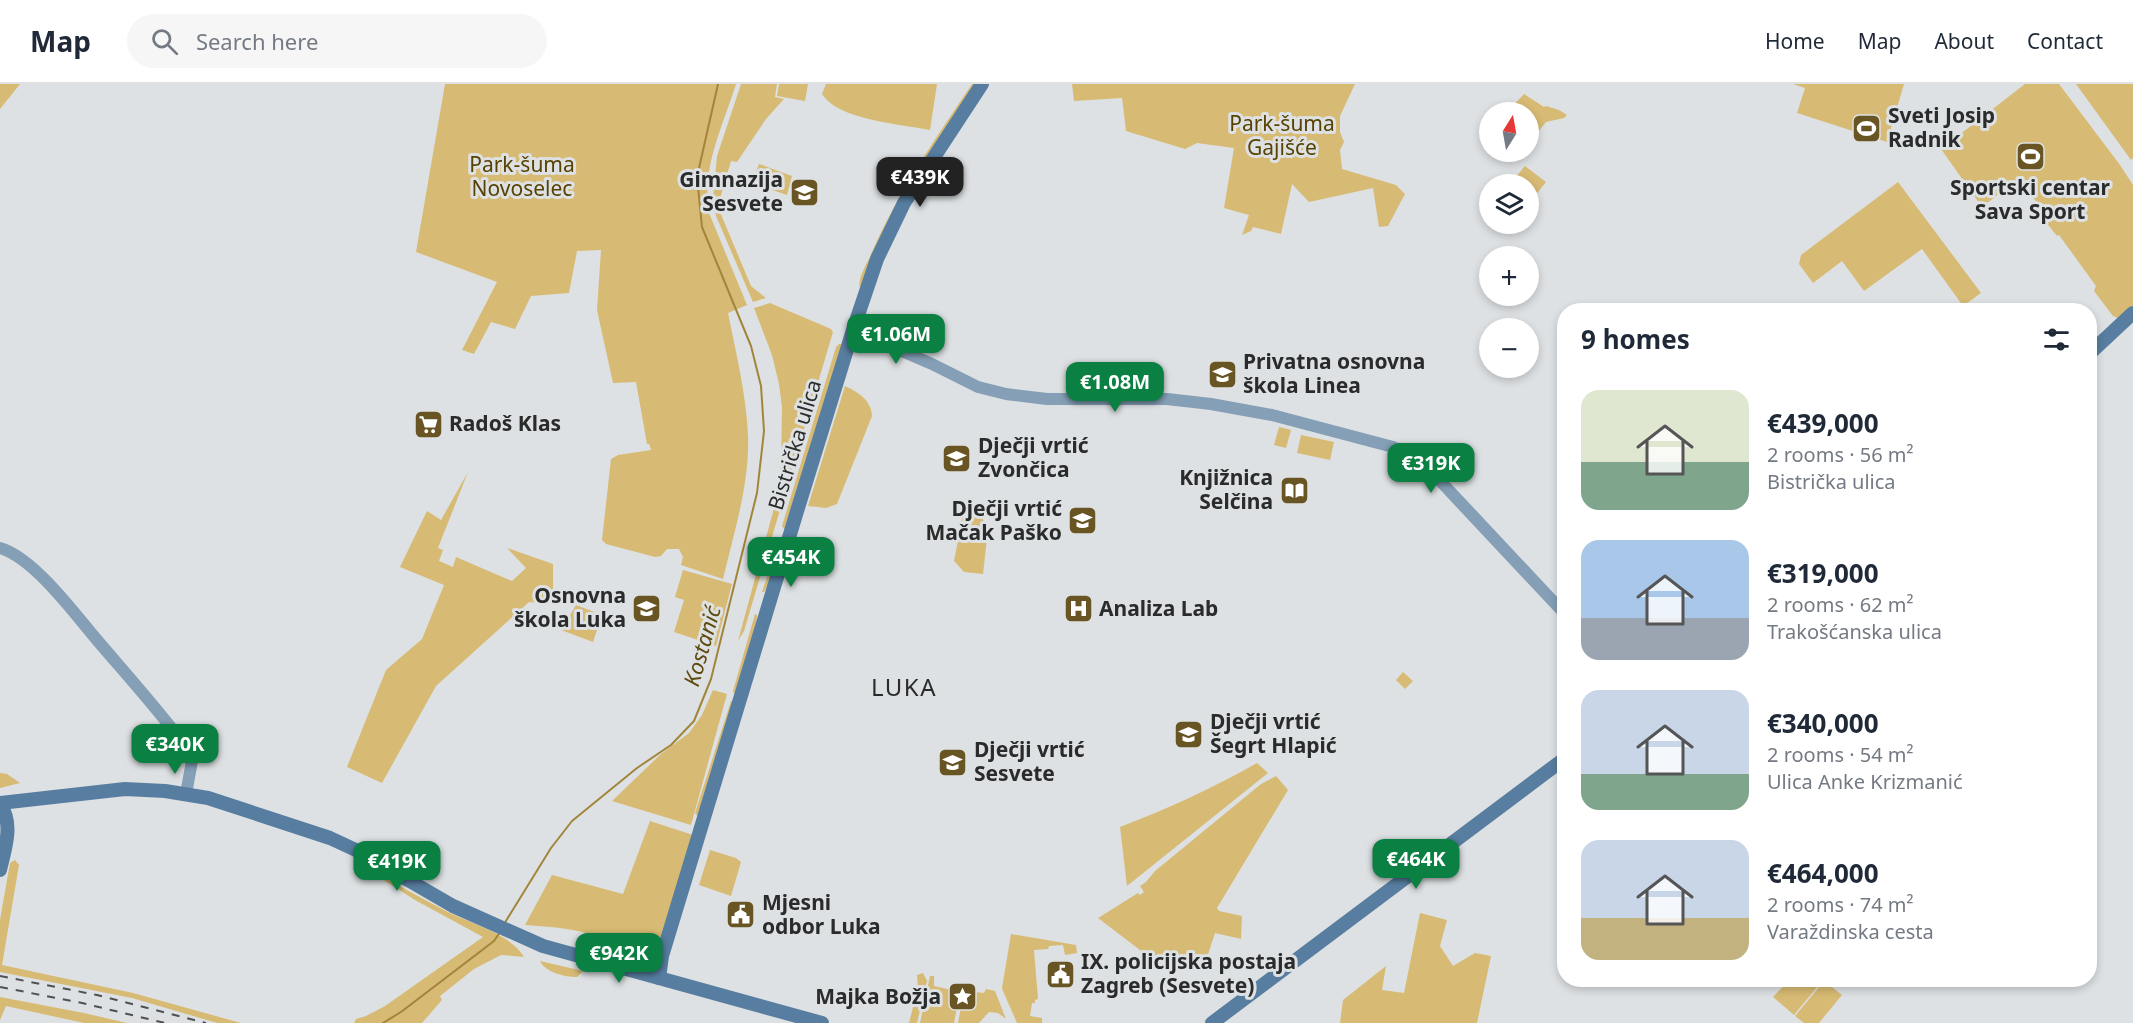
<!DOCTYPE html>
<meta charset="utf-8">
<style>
:root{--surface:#fff;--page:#f6f6f7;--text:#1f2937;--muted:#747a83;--line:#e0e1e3;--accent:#0b8043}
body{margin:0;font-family:"Noto Sans",sans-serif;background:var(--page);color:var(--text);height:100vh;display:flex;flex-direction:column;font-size:22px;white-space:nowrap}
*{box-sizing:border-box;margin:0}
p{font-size:20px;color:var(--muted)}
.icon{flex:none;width:33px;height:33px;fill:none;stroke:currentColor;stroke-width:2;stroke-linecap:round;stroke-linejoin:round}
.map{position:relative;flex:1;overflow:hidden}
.side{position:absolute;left:1557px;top:219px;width:540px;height:684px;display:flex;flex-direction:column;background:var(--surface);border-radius:24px;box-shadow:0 3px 9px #0003}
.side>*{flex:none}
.needle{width:39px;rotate:11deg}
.controls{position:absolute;left:1479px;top:18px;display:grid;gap:12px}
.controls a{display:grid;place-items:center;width:60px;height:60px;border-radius:50%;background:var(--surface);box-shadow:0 3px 9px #0003;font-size:30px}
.price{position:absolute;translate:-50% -51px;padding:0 14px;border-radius:12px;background:var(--accent);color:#fff;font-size:20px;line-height:39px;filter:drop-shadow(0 2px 3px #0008)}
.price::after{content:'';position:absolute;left:50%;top:36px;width:18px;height:14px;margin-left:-9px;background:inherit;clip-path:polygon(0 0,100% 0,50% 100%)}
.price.active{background:#222;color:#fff}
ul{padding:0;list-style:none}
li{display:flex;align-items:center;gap:18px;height:150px;padding:0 24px}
li span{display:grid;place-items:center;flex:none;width:168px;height:120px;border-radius:18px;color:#555}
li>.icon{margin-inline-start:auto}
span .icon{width:72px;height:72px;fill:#fffc;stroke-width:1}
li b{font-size:26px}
h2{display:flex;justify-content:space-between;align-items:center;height:72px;padding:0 24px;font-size:26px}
header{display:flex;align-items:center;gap:36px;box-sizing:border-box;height:84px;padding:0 30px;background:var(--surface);border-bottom:2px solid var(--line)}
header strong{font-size:28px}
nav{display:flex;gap:33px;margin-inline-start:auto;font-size:21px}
.search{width:420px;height:54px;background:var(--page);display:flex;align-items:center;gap:15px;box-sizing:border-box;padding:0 21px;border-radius:33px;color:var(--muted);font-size:22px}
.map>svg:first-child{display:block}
.green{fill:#d7ba73}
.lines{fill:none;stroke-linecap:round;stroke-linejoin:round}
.stream{stroke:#a28539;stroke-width:2}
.tertiary{stroke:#849fb6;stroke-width:12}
.secondary{stroke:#577ea0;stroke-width:14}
.rail{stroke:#4f5151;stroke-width:2;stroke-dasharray:8 8;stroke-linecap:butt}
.labels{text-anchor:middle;stroke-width:6;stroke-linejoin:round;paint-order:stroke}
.poi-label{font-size:21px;font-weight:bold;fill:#2a2b2b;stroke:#dee1e3;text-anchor:start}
.park-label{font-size:21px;fill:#574202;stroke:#dee1e3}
.street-label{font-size:21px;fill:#2a2b2b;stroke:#dee1e3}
.water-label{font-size:22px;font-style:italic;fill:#5f4a0f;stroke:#dee1e3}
.quarter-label{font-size:24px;letter-spacing:1.5px;fill:#2a2b2b;stroke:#dee1e3}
</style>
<header>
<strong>Map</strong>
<div class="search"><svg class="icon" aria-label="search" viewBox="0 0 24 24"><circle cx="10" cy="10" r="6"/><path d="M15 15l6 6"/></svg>Search here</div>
<nav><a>Home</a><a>Map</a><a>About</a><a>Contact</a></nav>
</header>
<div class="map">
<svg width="2133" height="939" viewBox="0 0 2133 939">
<rect width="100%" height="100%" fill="#dee1e3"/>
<g class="green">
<path d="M 0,0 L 20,0 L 0,25 Z"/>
<path d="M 445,0 L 736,0 C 723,42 701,84 709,129 L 747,221 L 728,229 C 736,269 746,309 748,351 C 750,398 734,449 723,495 L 681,481 L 683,473 L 679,465 L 667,465 L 661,472 L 655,473 L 606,460 L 602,456 L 611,375 L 618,371 L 651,366 L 649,360 L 647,360 L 636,298 L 613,299 L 597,226 L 601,166 L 577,167 L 569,209 L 531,212 L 515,245 L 491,238 L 474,270 L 462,266 L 497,198 L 416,168 Z"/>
<path d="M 741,0 L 777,0 L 775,13 L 784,15 L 766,35 L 737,78 L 731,77 L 721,111 L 720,128 L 751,202 L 766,214 L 753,218 L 716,132 L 713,114 L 717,72 Z"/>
<path d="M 779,0 L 808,0 L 805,17 L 777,12 Z"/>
<path d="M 826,0 L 937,0 L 930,46 C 900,40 838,36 822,10 Z"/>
<path d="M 972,0 L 976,0 L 860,204 C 857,195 867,180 871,170 C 898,109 935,55 972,0 Z"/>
<path d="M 1072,0 L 1355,0 L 1340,32 L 1340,48 L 1344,58 L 1340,66 L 1342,85 L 1396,101 L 1405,110 L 1388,142 L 1379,143 L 1373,104 L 1309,118 L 1292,100 L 1281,150 L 1253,143 L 1251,147 L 1242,151 L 1249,131 L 1224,124 L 1234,64 L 1197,59 L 1185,65 L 1126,47 L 1122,14 L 1074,17 Z"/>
<path d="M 1793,0 L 1904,0 L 1887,58 L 1797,29 L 1805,4 Z"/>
<path d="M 2025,0 L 2059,0 L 2120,81 L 2133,101 L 2133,222 L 2118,234 L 2113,232 L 2094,207 L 2096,202 L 2059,151 L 2057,152 L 2045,137 L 2049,133 L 2018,95 L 1982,123 L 1941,65 Z"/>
<path d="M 2076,0 L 2133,0 L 2133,74 L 2131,76 Z"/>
<path d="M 1524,10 L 1544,23 L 1546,22 L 1559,26 L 1567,31 L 1564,34 L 1546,38 L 1529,59 L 1528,28 L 1507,28 Z"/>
<path d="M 759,80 L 792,92 L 787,111 L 752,99 Z"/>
<path d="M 1525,82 L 1546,98 L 1530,118 L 1528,100 L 1510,100 Z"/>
<path d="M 1898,98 L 1981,209 L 1963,222 L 1922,165 L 1864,207 L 1842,177 L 1813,199 L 1799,180 L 1801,171 Z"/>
<path d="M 770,219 L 831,245 L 833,248 L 744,547 L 738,557 L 777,413 L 781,381 L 782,323 L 779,300 L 772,271 L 754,224 Z"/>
<path d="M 839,260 L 842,260 L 786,447 L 782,442 L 836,263 Z"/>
<path d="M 845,302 C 858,308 871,316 872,332 L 837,420 L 826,424 L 808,422 Z"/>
<path d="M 1279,343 L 1291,346 L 1286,364 L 1274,361 Z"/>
<path d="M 1301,351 L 1334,358 L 1330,376 L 1297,369 Z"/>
<path d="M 468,388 L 438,464 L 443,466 L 439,477 L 453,483 L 456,473 L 512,497 L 526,484 L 507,464 L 553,480 L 553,520 L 529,518 L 436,602 L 382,699 L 347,683 L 386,586 L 422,555 L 444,501 L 400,483 L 427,427 L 441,436 Z"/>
<path d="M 978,426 L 988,445 L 983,490 L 964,488 L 954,477 L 963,430 Z"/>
<path d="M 780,453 L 784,453 L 773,491 L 764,508 L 762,508 Z"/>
<path d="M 683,486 L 732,500 L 716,562 L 674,548 L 684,516 L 675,513 Z"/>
<path d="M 576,521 L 602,531 L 593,558 L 561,546 Z"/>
<path d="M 755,530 L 757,531 L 756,548 L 735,612 L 733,607 Z"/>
<path d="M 1403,588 L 1413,597 L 1405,605 L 1396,596 Z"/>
<path d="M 713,606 L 727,610 L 691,741 L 612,717 L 661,670 L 689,649 L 702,631 Z"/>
<path d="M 731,617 L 733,617 L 698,733 L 695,729 Z"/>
<path d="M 1257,679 L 1268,689 L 1127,802 L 1120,743 C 1167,725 1213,704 1257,679 Z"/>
<path d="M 0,689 L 7,690 L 20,699 L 0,704 Z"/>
<path d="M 1276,692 L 1288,706 L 1217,824 L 1219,827 L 1242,832 L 1241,855 L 1215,849 L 1204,883 L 1187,874 L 1174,892 L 1098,834 L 1138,809 L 1140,811 L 1144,808 L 1140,802 L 1146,798 L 1155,787 L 1261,700 Z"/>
<path d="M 650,737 L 693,751 L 654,873 C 649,876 642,879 636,878 C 623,875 610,859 600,854 C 577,844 550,843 525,841 L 552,791 L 623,810 Z"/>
<path d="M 710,766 L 736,774 L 741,778 L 731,812 L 699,801 Z"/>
<path d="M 15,776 L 19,781 L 2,881 L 133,909 L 241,939 L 217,939 L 132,914 L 0,888 L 0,836 L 10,779 Z"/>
<path d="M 370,785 C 394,799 419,813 444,826 C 468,839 510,849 524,873 L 501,871 L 474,885 L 440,912 L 442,916 L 422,939 L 354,939 L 356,935 L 366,932 L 385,922 L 483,853 L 415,816 L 368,786 Z"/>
<path d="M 1420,829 L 1447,836 L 1440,862 L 1453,882 L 1475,869 L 1491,872 L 1477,939 L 1340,939 L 1343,916 L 1386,882 L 1382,906 L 1404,909 Z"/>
<path d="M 1011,850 L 1076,861 L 1077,869 L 1065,871 L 1063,861 L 1049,862 L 1048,865 L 1034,866 L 1038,915 L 1035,916 L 1035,919 L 1032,919 L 1030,932 L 1042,934 L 1042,939 L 1017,939 L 1003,907 L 1002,904 Z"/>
<path d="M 540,877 L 583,887 L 577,893 C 565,893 546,889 540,877 Z"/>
<path d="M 923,889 L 927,897 L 917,939 L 909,939 L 918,903 L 917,891 Z"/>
<path d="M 930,892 L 934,892 L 934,902 L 952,906 L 952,917 L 957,923 L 954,939 L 920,939 Z"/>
<path d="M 1789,896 L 1823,896 L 1794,931 L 1773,913 Z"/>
<path d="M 1824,897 L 1842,911 L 1819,939 L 1804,939 L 1795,932 Z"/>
<path d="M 986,905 L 995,907 L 1006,935 L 998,929 L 989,928 L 979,939 L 958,939 L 961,923 L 969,921 L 975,908 L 984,909 Z"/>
<path d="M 0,913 L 84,929 L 127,939 L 84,939 L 6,922 L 0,936 Z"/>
</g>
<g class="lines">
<g class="stream">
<path d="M 504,840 L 551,764 L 572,737 L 637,684 L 671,661 L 694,637 L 711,595 L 757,409 L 764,347 L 761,302 L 751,262 L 702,143 L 697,93 L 718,0"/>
<path d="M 383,939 L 401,928 L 494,857 L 500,848"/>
</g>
<g class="tertiary">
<path d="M 853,246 L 932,280 L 978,303 L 1006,310 L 1047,315 L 1167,315 L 1211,320 L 1272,331 L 1393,363 L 1411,372 L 1429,385 L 1564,529"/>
<path d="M 0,464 C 34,474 74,529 97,556 C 126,590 156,623 183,659 L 192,677 L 186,710"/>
</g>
<g class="secondary">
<path d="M 2090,269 L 2133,229"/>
<path d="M 0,719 L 125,705 L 165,707 L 208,714 L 330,754 L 358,767 L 453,822 L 543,862 L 822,939"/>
<path d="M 0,720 C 14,740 5,764 0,786"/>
<path d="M 659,894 L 662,872 L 798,424 L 853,246 L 877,175 L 904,119 L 982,0"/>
<path d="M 1212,939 L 1564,675"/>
</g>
<g class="rail">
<path d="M 0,892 L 97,911 L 206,939"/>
<path d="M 0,903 L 82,919 L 165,939"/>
</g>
</g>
<defs>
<symbol id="stadium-square" viewBox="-11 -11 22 22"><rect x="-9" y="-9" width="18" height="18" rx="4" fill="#695524" stroke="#dee1e3"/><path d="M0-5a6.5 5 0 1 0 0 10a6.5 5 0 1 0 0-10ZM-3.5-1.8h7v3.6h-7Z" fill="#fff"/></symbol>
<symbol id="school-square" viewBox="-11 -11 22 22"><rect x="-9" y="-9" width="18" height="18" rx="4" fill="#695524" stroke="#dee1e3"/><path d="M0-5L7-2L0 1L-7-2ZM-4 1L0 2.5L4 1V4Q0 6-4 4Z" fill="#fff"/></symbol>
<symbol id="supermarket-square" viewBox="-11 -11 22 22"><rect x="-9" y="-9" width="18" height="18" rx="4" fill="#695524" stroke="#dee1e3"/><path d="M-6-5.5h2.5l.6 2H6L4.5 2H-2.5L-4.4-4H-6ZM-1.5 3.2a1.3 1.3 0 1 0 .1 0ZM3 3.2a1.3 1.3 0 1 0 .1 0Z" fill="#fff"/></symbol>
<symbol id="library-square" viewBox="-11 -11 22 22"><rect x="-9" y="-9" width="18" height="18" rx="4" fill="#695524" stroke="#dee1e3"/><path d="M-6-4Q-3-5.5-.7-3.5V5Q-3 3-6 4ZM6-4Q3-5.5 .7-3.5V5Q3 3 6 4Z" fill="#fff"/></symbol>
<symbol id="hospital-square" viewBox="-11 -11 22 22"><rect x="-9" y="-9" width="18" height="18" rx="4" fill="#695524" stroke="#dee1e3"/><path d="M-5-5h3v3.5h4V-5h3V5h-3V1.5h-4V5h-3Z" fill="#fff"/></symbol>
<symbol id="civic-square" viewBox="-11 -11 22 22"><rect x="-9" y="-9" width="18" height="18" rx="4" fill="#695524" stroke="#dee1e3"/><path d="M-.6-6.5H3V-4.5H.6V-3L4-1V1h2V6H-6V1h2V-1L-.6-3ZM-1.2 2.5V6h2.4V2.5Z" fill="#fff"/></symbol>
<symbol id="sight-square" viewBox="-11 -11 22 22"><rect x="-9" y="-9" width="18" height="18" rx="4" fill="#695524" stroke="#dee1e3"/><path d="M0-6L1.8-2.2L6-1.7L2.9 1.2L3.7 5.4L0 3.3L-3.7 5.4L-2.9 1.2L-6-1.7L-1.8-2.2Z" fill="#fff"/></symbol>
</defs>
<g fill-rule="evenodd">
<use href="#stadium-square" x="1850" y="28" width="33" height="33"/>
<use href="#stadium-square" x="2014" y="56" width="33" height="33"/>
<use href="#school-square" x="788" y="92" width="33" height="33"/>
<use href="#school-square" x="1206" y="274" width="33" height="33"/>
<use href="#supermarket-square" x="412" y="324" width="33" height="33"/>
<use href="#school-square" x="940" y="358" width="33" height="33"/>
<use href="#library-square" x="1278" y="390" width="33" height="33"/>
<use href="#school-square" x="1066" y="420" width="33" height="33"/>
<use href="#school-square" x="630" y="508" width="33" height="33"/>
<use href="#hospital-square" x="1062" y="508" width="33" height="33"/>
<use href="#school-square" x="1172" y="634" width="33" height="33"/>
<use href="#school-square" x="936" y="662" width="33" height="33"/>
<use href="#civic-square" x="724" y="814" width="33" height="33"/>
<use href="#civic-square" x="1044" y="874" width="33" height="33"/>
<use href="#sight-square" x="946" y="896" width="33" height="33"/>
</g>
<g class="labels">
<g class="poi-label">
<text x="1888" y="39">Sveti Josip<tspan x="1888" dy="24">Radnik</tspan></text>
<text x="783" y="103" text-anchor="end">Gimnazija<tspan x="783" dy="24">Sesvete</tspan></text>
<text x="2030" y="111" text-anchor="middle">Sportski centar<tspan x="2030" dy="24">Sava Sport</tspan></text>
<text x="1243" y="285">Privatna osnovna<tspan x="1243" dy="24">škola Linea</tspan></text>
<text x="449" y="347">Radoš Klas</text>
<text x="978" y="369">Dječji vrtić<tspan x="978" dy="24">Zvončica</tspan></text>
<text x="1273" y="401" text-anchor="end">Knjižnica<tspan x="1273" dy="24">Selčina</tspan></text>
<text x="1062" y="432" text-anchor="end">Dječji vrtić<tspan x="1062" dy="24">Mačak Paško</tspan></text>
<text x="626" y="519" text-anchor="end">Osnovna<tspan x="626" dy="24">škola Luka</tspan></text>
<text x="1099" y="532">Analiza Lab</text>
<text x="1210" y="645">Dječji vrtić<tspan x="1210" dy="24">Šegrt Hlapić</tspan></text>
<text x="974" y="673">Dječji vrtić<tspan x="974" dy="24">Sesvete</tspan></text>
<text x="762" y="826">Mjesni<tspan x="762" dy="24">odbor Luka</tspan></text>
<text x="1081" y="885">IX. policijska postaja<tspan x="1081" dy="24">Zagreb (Sesvete)</tspan></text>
<text x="941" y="920" text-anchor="end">Majka Božja</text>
</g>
<g class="park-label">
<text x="1282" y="47">Park-šuma<tspan x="1282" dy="24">Gajišće</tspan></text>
<text x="522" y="88">Park-šuma<tspan x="522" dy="24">Novoselec</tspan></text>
</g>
<g class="street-label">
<text transform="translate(795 361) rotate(-73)" y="7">Bistrička ulica</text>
</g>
<g class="water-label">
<text transform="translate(702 562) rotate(-74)" y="8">Kostanić</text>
</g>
<g class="quarter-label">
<text x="904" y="612">LUKA</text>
</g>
</g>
</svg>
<div class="controls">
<a><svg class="needle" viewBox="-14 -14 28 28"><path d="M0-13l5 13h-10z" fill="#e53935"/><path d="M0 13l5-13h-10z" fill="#747a83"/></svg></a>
<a><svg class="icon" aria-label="layers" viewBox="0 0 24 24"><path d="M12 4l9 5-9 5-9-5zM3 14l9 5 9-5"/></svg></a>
<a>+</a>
<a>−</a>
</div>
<b class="price active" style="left:920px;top:124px">€439K</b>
<b class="price" style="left:896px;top:281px">€1.06M</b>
<b class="price" style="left:1115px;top:329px">€1.08M</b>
<b class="price" style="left:1431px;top:410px">€319K</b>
<b class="price" style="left:791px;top:504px">€454K</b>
<b class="price" style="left:175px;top:691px">€340K</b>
<b class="price" style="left:1416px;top:806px">€464K</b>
<b class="price" style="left:397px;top:808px">€419K</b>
<b class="price" style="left:619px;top:900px">€942K</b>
<section class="side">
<h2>9 homes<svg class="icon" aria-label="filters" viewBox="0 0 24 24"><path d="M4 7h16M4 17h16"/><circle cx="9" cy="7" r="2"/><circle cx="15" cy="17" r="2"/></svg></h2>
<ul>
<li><span style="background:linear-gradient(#dfe7d0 60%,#7fa58c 0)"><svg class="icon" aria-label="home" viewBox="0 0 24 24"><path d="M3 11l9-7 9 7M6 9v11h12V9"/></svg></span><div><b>€439,000</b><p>2 rooms · 56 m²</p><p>Bistrička ulica</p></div></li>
<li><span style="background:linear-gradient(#a9c7e8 65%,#9aa5b1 0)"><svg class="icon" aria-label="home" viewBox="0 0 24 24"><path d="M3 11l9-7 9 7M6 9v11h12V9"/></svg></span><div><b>€319,000</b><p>2 rooms · 62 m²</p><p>Trakošćanska ulica</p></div></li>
<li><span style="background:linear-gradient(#c9d6e8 70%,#7fa58c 0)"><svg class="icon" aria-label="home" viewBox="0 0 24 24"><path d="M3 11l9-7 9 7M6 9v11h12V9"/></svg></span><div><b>€340,000</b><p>2 rooms · 54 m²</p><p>Ulica Anke Krizmanić</p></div></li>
<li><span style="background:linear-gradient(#c9d6e8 65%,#c2b280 0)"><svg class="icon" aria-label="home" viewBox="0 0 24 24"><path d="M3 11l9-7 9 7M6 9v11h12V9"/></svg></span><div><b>€464,000</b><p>2 rooms · 74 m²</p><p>Varaždinska cesta</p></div></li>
</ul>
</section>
</div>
